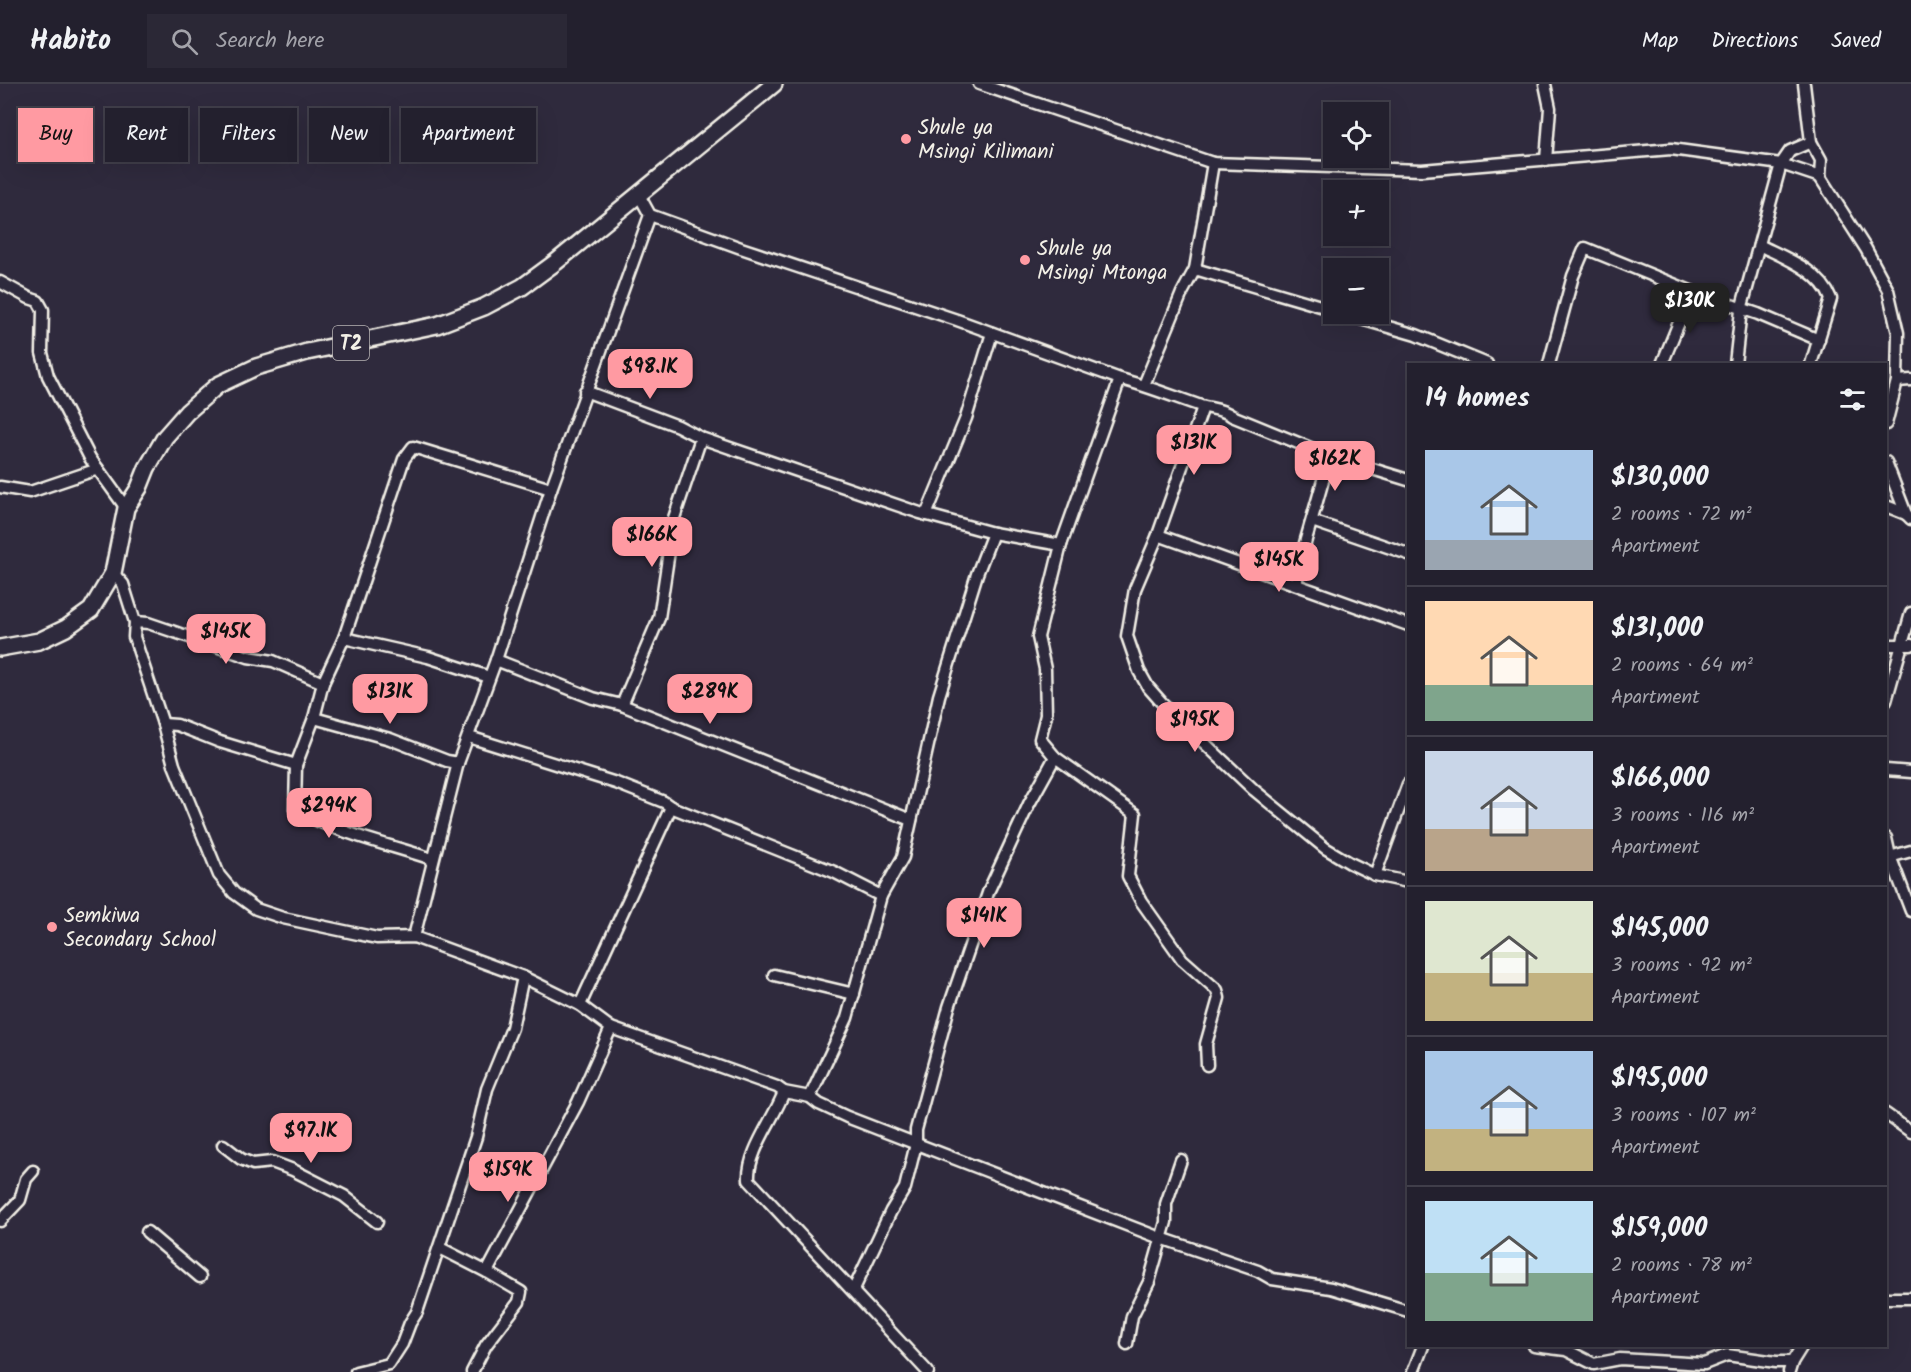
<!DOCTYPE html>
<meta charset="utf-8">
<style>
:root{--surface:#23202e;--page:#2b2836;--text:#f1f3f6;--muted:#a3a3aa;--line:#403e4a;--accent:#ff9aa2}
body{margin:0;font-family:Kalam,sans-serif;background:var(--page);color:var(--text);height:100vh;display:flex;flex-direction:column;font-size:22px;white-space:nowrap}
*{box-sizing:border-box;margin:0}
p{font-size:20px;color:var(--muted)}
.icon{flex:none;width:33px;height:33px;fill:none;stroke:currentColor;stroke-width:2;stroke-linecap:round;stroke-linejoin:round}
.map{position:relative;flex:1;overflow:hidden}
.details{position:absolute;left:1407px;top:279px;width:480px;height:984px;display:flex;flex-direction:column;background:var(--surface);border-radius:0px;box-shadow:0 6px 24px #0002,0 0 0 2px var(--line)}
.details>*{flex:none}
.banner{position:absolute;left:18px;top:24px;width:570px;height:54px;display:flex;gap:12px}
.fabs{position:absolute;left:1323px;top:18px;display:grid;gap:12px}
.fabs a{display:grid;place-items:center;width:66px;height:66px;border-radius:0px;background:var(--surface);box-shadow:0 6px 24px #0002,0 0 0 2px var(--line);font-size:30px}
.price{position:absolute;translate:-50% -51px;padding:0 14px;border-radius:12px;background:var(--accent);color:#111;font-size:20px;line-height:39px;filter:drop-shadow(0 2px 3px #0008)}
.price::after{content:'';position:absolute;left:50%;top:36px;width:18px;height:14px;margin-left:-9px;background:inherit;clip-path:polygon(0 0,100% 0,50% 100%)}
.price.selected{background:#222;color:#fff}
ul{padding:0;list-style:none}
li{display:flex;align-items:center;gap:18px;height:150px;padding:0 18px}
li+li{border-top:2px solid var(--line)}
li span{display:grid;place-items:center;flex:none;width:168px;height:120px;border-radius:0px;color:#555}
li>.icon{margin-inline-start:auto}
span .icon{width:72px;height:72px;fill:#fffc;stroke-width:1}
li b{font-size:26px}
h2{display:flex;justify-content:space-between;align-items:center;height:72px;padding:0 18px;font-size:26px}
.pill{padding:0 21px;border-radius:0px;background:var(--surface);box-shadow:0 6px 24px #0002,0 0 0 2px var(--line);font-size:21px;line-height:54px}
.pill.selected{background:var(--accent);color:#111}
header{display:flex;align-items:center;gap:36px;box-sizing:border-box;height:84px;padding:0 30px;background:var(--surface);border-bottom:2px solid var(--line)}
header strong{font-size:28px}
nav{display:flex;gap:33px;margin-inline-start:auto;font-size:21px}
.search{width:420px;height:54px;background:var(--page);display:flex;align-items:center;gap:15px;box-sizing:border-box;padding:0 21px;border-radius:0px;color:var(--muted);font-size:22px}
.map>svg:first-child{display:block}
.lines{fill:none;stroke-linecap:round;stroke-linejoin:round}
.minor-casing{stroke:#f4f1e8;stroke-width:15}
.highway-casing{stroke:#f4f1e8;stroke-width:20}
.minor{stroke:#2f2a3d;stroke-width:10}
.highway{stroke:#2f2a3d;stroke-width:15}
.poi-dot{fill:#ff9aa2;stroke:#2f2a3d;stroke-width:2}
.labels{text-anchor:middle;stroke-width:4.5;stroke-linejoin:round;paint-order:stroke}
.shield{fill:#2f2a3d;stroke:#b9b5b5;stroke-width:1.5}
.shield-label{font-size:20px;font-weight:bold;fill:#f4f1e8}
.poi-label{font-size:21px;fill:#f4f1e8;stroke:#2f2a3d;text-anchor:start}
</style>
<header>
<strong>Habito</strong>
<div class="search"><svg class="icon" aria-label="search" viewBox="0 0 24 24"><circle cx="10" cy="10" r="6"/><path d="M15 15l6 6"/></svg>Search here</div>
<nav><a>Map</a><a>Directions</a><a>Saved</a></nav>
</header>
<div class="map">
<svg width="1911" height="1288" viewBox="0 0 1911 1288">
<rect width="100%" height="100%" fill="#2f2a3d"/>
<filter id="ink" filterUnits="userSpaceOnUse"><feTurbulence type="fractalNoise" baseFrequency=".0167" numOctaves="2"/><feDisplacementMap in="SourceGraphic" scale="12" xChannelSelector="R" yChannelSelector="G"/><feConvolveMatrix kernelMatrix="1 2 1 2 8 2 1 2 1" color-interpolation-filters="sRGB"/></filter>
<g filter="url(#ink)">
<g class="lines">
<defs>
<g id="minor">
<path d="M 979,0 L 1213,79 L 1422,86 L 1671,65 L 1781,80 L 1820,93"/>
<path d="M 1545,0 L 1550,24 L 1546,76"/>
<path d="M 1804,0 L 1811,58 L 1821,76 L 1820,93 L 1866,165 L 1888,206 L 1898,249 L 1897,297 L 1886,340"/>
<path d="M 639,111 L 650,131 L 741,164 L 957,236 L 1120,295 C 1148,302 1174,313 1201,322 C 1211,325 1223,325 1232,332 L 1330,372 L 1408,396"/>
<path d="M 1759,161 C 1785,174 1820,186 1831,215 L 1811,280"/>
<path d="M 1195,185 L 1334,226"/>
<path d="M 0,198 L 29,214 L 38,217 L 43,226 L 42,269 L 48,292 L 90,374 L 126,424"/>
<path d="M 1344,230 L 1416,251 L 1487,280"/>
<path d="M 1549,280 L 1573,192 L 1585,164 L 1693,208 L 1758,230 L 1819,256"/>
<path d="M 1662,280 L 1687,219 L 1693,208"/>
<path d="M 1735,280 L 1741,226 L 1781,80 L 1790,67 L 1811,58"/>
<path d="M 1120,295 L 1061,461 L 1038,553 L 1045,585 L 1046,631 L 1040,655 L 1055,673 L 1135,730 L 1128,792 L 1141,817 L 1182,875 L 1217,906 L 1219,914 L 1206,960 L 1207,981"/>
<path d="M 1897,297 L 1911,296"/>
<path d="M 1144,301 L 1182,209 L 1195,185 L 1213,79"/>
<path d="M 585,307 L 678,342 L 701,354 L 920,429 L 993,449 L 1061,461"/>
<path d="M 1203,323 L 1158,451 L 1135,505 L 1127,552 L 1139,587 L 1148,603 L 1163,620 L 1254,706 L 1325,764 L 1350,779 L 1375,791 L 1408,798"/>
<path d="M 1886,378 L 1906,430 L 1911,435"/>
<path d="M 0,403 L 30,408 L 98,385"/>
<path d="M 1886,422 L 1906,430"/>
<path d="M 926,431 L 966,334 L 992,249"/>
<path d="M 1312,437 L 1408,470"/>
<path d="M 1158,451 L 1408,541"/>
<path d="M 113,489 L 123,500 L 135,538 L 134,553 L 163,640 L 174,681 L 219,791 L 234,809 L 256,825 L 283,834 L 377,854 L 414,853 L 523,893 L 580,921 L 611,944 L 777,1003 L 784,1008 L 810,1013 L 819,1020 L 847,1033 L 1155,1152 L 1258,1187 L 1272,1195 L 1331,1204 L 1408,1227"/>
<path d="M 1297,500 L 1297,487 L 1330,372"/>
<path d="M 135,538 L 148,539 L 248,573 L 273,577 L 323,599"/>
<path d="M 344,554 L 428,573 L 489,593"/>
<path d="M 1886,561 L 1911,561"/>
<path d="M 496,576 L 593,614 L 622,621 L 911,736"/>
<path d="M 1886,617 L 1911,529"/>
<path d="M 622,621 L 659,534 L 674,434 L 701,354"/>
<path d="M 314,634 L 390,655 L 447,677 L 458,679"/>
<path d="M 163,640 L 177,641 L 220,658 L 296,681"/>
<path d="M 469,653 L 616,699 L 664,718 L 671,723 L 834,788 L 881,812"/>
<path d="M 1886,686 L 1911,688"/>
<path d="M 1886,754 L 1890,772 L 1911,827"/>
<path d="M 1886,774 L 1911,767"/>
<path d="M 432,775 C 387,760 336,749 295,725 L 296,681 L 314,634 L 323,599 L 344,554 L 404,375 L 413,363 L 551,405"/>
<path d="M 1375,791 L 1408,700"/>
<path d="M 414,853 L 458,679 L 496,576 L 551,405 L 650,131"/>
<path d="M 774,891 L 854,910"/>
<path d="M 580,921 L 671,723"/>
<path d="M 784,1008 C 774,1035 747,1068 749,1096 L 928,1288"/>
<path d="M 810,1013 L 847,934 L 881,812 L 903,773 L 939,612 L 977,490 L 993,449"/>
<path d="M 1886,1030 L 1911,1048"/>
<path d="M 223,1061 L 241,1075 L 253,1080 L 272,1078 L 293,1086 L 344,1112 L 377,1138"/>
<path d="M 0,1137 L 20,1116 L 26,1095 L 33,1087"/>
<path d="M 147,1148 L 200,1193"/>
<path d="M 440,1164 L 487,1188"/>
<path d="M 853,1207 L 891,1127 L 905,1104 L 916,1060 L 916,1046 L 949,923 L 989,806 L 1029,720 L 1055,673"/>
<path d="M 1886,1214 L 1911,1214"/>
<path d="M 1127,1260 L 1132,1232 L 1149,1198 L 1166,1138 L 1166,1120 L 1181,1076"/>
<path d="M 1534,1262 L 1566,1266 L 1594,1280 L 1620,1275 L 1704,1280 L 1727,1271 L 1776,1278 L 1792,1278"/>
<path d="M 356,1288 L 389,1280 L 402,1260 L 410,1239 L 417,1228 L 476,1053 L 487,1005 L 512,944 L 523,893"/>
<path d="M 472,1288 L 486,1261 L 519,1218 L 521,1208 L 487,1188 L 578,1018 L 611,944"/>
<path d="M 1413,1288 L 1423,1262"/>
<path d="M 1789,1288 L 1792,1278 L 1802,1262"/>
</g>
<path id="highway" d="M 0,564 L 39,557 L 66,544 L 91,526 L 113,489 L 126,424 L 139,404 L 147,384 L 165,353 L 187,328 L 218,301 L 256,283 L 307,268 L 437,241 L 484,223 L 522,203 L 556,178 L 774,0"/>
</defs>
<use href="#minor" class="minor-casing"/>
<use href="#highway" class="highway-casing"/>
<use href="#minor" class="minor"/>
<use href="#highway" class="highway"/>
</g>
</g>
<g class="poi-dot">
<circle cx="906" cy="55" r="6"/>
<circle cx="1025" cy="176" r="6"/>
<circle cx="52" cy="843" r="6"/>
</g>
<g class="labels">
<rect class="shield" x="333" y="242" width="36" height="34" rx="4.5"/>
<g class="shield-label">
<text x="351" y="266">T2</text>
</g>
<g class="poi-label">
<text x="918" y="50">Shule ya<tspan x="918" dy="24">Msingi Kilimani</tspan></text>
<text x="1037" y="171">Shule ya<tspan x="1037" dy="24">Msingi Mtonga</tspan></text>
<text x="64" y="838">Semkiwa<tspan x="64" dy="24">Secondary School</tspan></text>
</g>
</g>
</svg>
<div class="fabs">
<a><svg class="icon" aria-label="locate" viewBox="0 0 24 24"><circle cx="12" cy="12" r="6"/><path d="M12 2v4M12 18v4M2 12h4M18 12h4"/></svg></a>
<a>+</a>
<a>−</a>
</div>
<b class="price selected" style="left:1690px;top:250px">$130K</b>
<b class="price" style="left:650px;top:316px">$98.1K</b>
<b class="price" style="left:1194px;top:392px">$131K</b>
<b class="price" style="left:1335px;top:408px">$162K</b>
<b class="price" style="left:652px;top:484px">$166K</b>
<b class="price" style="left:1279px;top:509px">$145K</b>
<b class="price" style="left:226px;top:581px">$145K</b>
<b class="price" style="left:390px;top:641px">$131K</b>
<b class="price" style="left:710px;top:641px">$289K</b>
<b class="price" style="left:1195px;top:669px">$195K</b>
<b class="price" style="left:329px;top:755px">$294K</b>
<b class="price" style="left:984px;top:865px">$141K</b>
<b class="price" style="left:311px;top:1080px">$97.1K</b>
<b class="price" style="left:508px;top:1119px">$159K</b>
<div class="banner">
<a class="pill selected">Buy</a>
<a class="pill">Rent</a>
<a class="pill">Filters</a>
<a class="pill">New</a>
<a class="pill">Apartment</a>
</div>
<section class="details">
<h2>14 homes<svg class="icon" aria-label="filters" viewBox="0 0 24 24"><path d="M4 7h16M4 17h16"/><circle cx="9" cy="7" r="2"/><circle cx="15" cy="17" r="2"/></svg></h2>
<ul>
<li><span style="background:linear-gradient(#a9c7e8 75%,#9aa5b1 0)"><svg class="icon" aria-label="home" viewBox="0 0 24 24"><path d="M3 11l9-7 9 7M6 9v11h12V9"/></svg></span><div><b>$130,000</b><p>2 rooms · 72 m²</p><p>Apartment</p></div></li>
<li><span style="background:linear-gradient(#ffd9b3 70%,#7fa58c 0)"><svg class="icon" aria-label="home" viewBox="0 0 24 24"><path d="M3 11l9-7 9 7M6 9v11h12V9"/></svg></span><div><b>$131,000</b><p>2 rooms · 64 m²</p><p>Apartment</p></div></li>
<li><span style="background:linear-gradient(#c9d6e8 65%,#b9a48a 0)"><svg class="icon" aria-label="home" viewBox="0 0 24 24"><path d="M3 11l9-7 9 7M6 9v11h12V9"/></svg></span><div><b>$166,000</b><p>3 rooms · 116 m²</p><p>Apartment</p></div></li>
<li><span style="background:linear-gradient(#dfe7d0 60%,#c2b280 0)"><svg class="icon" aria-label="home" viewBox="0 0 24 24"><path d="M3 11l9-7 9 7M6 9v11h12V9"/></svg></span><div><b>$145,000</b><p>3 rooms · 92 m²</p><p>Apartment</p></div></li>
<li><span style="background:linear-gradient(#a9c7e8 65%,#c2b280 0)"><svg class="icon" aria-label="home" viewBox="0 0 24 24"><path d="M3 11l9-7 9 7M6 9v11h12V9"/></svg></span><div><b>$195,000</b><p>3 rooms · 107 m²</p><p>Apartment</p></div></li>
<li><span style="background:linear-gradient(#bfe0f5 60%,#7fa58c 0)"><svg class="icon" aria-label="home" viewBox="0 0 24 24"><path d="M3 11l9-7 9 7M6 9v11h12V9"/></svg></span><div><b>$159,000</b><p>2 rooms · 78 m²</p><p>Apartment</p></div></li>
</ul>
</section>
</div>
